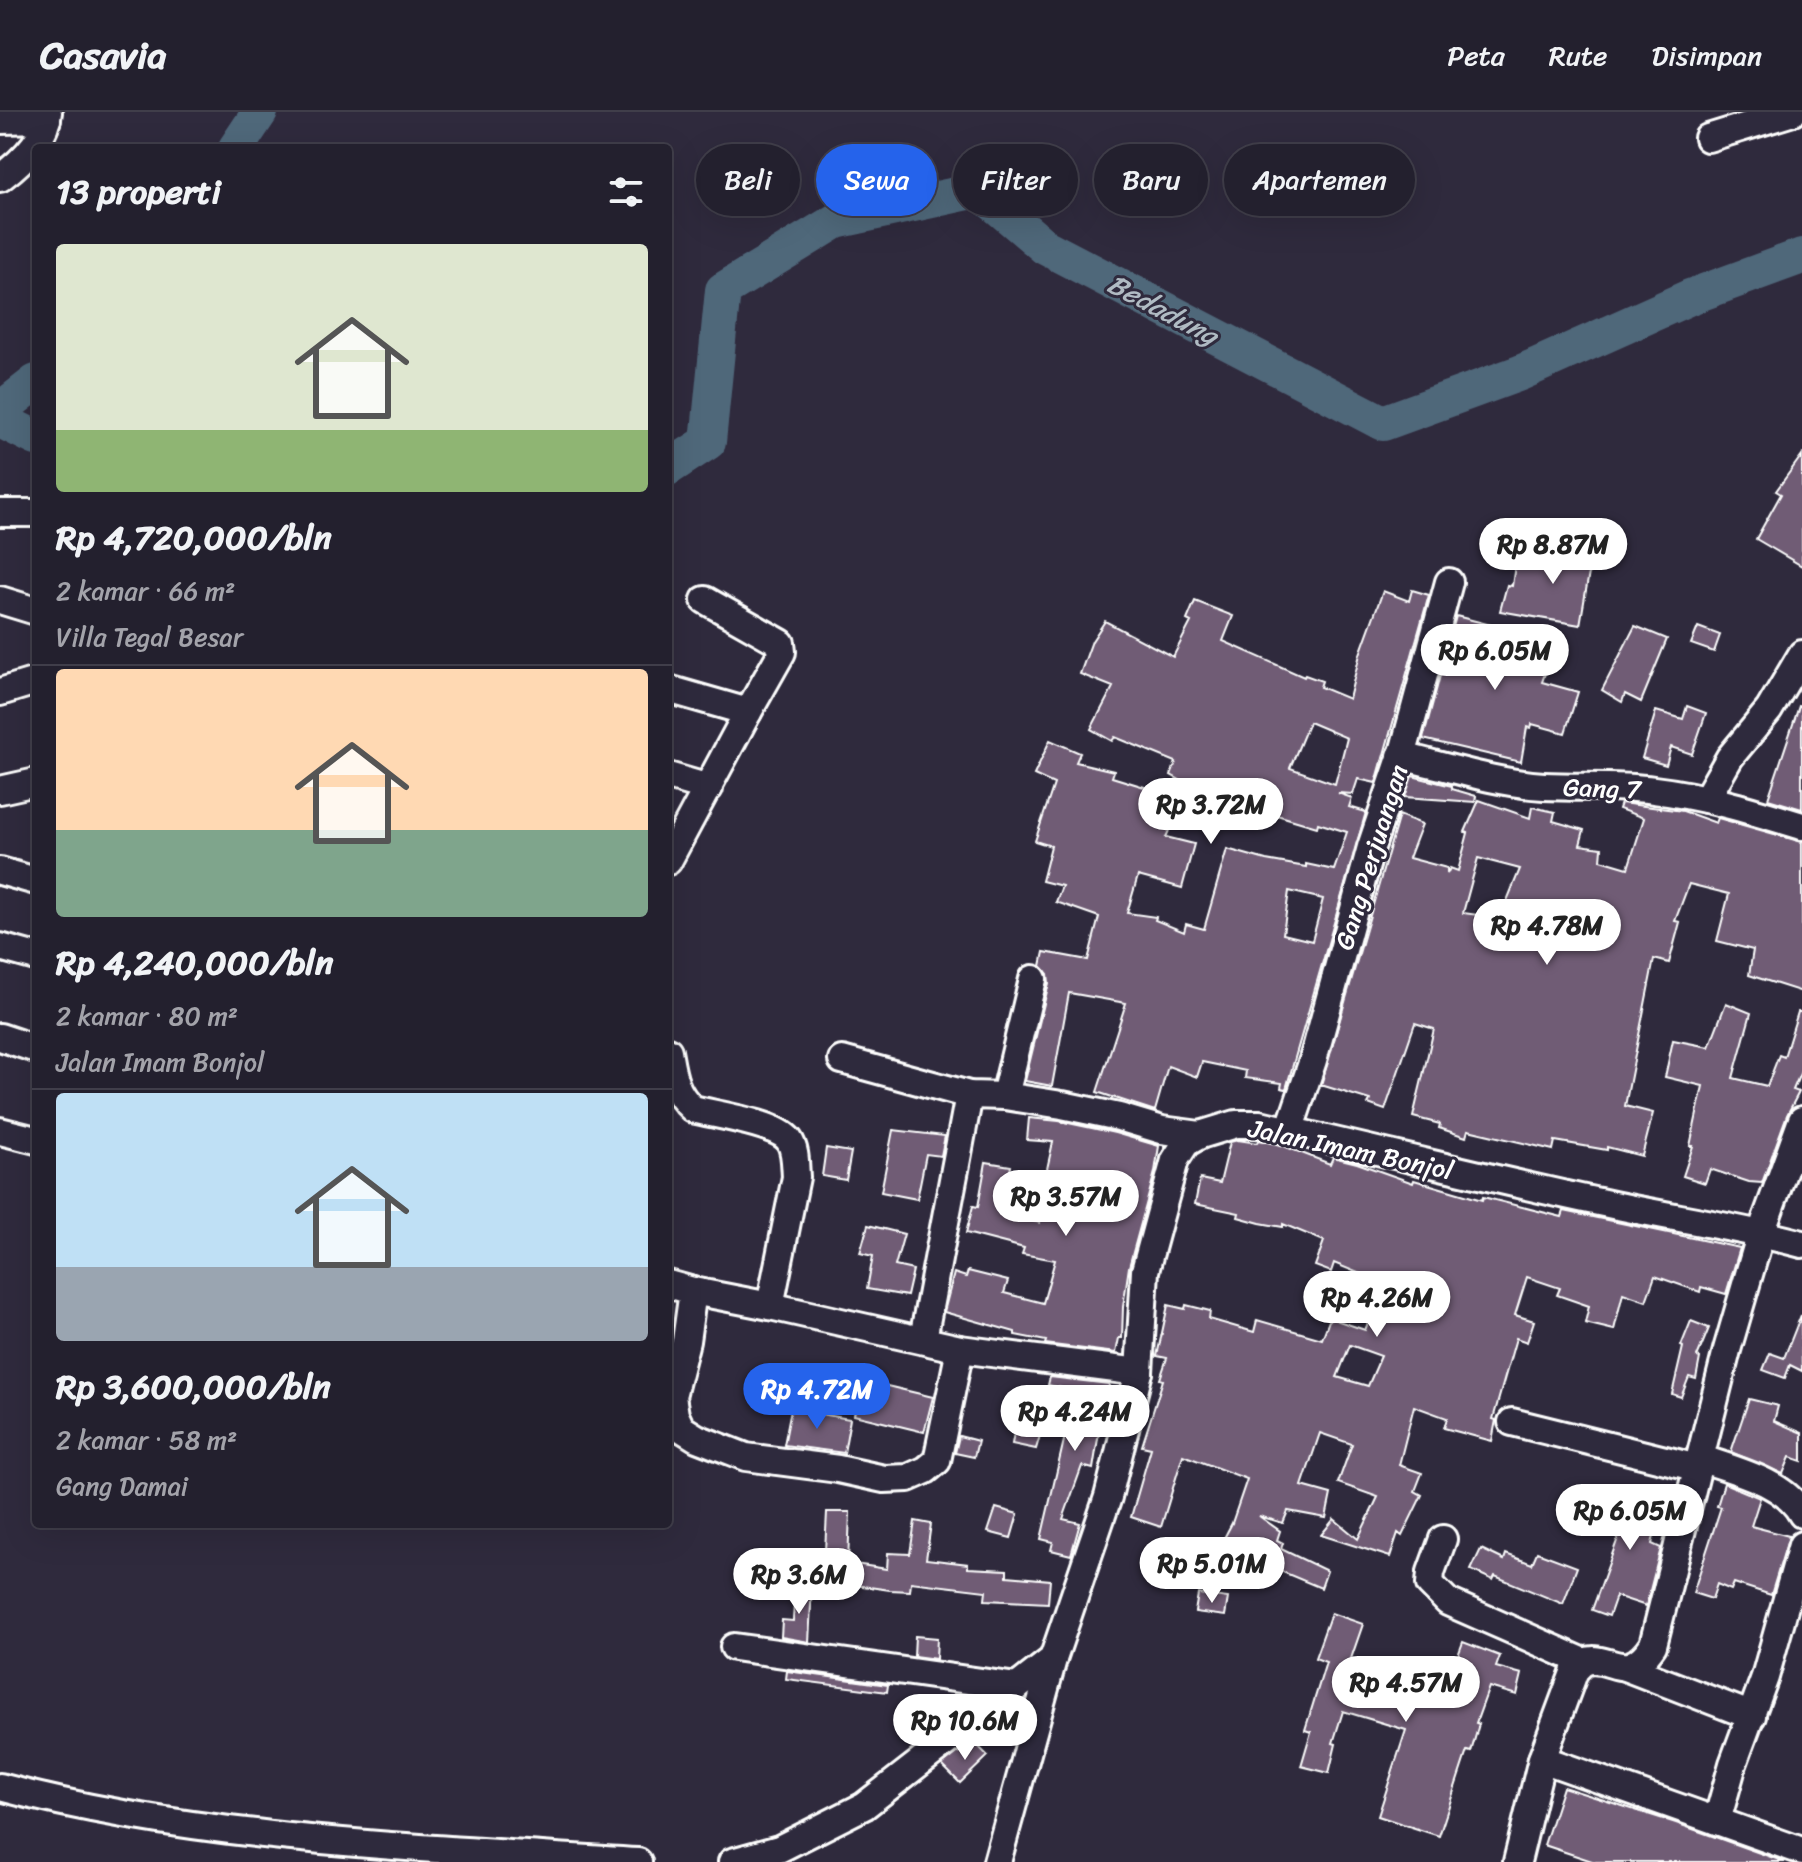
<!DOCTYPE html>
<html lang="id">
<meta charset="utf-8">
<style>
:root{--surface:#23202e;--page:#2b2836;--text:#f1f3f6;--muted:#a3a3aa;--line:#403e4a;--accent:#2563eb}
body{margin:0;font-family:Sriracha,sans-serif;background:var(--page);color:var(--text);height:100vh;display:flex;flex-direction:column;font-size:30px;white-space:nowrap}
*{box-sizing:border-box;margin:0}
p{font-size:26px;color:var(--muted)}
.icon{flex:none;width:44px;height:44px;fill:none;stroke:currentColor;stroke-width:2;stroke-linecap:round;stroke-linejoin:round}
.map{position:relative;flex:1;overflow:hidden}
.side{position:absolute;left:32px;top:32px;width:640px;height:1384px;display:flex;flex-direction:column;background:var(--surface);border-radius:8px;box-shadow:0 8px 32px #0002,0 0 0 2px var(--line)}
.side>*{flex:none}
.guide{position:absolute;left:696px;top:32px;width:760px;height:72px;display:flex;gap:16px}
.price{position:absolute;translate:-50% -68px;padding:0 18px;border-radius:28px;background:#fff;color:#222;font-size:26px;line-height:52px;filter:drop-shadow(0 2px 4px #0008)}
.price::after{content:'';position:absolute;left:50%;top:48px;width:24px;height:18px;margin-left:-12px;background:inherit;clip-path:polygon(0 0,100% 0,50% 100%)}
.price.selected{background:var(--accent);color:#fff}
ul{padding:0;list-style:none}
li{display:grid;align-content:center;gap:16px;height:424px;padding:0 24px}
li+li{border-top:2px solid var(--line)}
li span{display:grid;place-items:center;height:248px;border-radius:8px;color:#555}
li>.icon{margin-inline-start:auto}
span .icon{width:144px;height:144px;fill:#fffc;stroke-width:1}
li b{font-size:34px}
h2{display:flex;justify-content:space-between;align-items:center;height:96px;padding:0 24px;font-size:34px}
.chip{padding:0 28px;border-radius:36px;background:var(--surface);box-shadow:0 8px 32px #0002,0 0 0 2px var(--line);font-size:28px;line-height:72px}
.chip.selected{background:var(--accent);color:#fff}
header{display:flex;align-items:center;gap:48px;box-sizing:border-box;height:112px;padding:0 40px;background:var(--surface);border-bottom:2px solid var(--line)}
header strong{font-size:38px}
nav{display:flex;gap:44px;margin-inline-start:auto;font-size:28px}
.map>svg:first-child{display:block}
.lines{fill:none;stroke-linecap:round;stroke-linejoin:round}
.river{stroke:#50677a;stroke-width:36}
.building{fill:#6f5c75;stroke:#fff;stroke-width:2;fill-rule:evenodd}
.minor-casing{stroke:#fff;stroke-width:32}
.minor{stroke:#2f2a3d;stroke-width:26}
.labels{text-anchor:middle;stroke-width:6;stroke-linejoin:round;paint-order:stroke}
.street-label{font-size:26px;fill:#fff;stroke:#2f2a3d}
.water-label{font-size:28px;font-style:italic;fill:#b0bbc3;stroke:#2f2a3d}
</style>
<header>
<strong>Casavia</strong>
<nav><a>Peta</a><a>Rute</a><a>Disimpan</a></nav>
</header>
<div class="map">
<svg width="1802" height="1750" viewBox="0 0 1802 1750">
<rect width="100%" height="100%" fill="#2f2a3d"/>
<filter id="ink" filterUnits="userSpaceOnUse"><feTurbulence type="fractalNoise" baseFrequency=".0125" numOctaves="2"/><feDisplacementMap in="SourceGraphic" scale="16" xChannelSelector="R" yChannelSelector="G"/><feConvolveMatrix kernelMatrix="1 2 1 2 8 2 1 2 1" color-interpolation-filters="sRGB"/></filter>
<g filter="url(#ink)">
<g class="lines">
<g class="river">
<path d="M 236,36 L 260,0"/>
<path d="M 0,298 L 36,270"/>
<path d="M 0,308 L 36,326"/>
<path d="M 668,356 L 708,330 L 723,178 L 836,109 L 978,78 L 1045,135 L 1383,311 L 1520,261 L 1690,185 L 1802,144"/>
</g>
</g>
<g class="building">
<path d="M 1802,343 L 1802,454 L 1756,427 L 1781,382 L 1776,379 Z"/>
<path d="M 1559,426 L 1594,432 L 1580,513 L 1500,499 L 1507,473 L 1512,474 L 1515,453 L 1553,460 Z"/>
<path d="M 1412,478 L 1429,483 L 1376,671 L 1358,667 L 1353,682 L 1338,681 L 1352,686 L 1349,695 L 1366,700 L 1286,977 L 1281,976 L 1282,971 L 1245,966 L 1246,959 L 1202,950 L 1197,965 L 1168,954 L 1155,999 L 1097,980 L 1126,891 L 1069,881 L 1052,974 L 1025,969 L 1049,871 L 1048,862 L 1041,854 L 1044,840 L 1088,848 L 1099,805 L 1056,790 L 1062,774 L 1042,769 L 1051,734 L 1035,729 L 1054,672 L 1034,663 L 1050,628 L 1080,641 L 1076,650 L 1114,659 L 1112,665 L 1164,681 L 1167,673 L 1188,678 L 1166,725 L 1194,732 L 1182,776 L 1138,764 L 1127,801 L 1156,805 L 1155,808 L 1184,820 L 1186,812 L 1204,817 L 1227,737 L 1266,748 L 1306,755 L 1306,752 L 1334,758 L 1347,720 L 1318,711 L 1317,715 L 1270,701 L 1266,713 L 1247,707 L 1249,700 L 1200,682 L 1201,680 L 1171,663 L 1176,650 L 1115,625 L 1112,629 L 1091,617 L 1113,575 L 1080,562 L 1092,529 L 1105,509 L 1173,545 L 1191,510 L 1187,508 L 1195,489 L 1233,504 L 1223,529 L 1304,565 L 1305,563 L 1322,569 L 1320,575 L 1349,587 L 1360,542 L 1383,479 L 1409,489 ZM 1309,610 L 1347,626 L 1335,672 L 1290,656 ZM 1289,779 L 1323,787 L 1312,829 L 1283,822 Z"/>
<path d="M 1456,504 L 1491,513 L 1554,536 L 1542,570 L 1578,580 L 1565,621 L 1532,612 L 1531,616 L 1527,615 L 1521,650 L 1423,627 Z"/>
<path d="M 1635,514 L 1667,527 L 1641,590 L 1625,582 L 1622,590 L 1602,578 Z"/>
<path d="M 1698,515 L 1720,523 L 1714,540 L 1691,532 Z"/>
<path d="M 1687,594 L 1706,601 L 1692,642 L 1671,635 L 1666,653 L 1642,646 L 1656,599 L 1683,607 Z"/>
<path d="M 1799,594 L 1802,594 L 1802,697 L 1768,687 Z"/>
<path d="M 1412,664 L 1452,674 L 1452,677 L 1476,684 L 1475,690 L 1405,685 Z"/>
<path d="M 1479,688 L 1530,706 L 1532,695 L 1555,700 L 1553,709 L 1584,718 L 1580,733 L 1602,736 L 1601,748 L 1628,756 L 1644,706 L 1619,697 L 1621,691 L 1683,699 L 1716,711 L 1718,706 L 1802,730 L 1802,880 L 1749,863 L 1753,838 L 1717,829 L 1729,782 L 1689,772 L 1675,809 L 1680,810 L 1669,851 L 1654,847 L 1625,994 L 1653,1001 L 1642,1044 L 1607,1035 L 1607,1038 L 1555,1029 L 1553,1038 L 1468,1018 L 1466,1025 L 1439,1016 L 1440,1012 L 1413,1005 L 1434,917 L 1415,911 L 1385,998 L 1368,992 L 1370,988 L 1321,973 L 1399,703 L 1422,712 L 1409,746 L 1447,756 L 1447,762 L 1450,756 L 1458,759 L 1468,721 L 1465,720 ZM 1478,746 L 1520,757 L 1500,806 L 1463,801 Z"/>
<path d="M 1726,891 L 1751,901 L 1733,966 L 1767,974 L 1779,943 L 1784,945 L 1798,900 L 1802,900 L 1802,957 L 1793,978 L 1799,980 L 1787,1003 L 1762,1071 L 1749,1070 L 1710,1057 L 1705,1071 L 1683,1064 L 1693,1034 L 1690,1034 L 1703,974 L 1665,965 L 1673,928 L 1709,935 Z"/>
<path d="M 1029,1006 L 1059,1009 L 1115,1021 L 1159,1034 L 1155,1060 L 1129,1155 L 1123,1195 L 1122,1226 L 1119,1226 L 1116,1241 L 1045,1232 L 1046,1229 L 1015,1223 L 1015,1220 L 944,1200 L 954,1161 L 966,1165 L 968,1159 L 1008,1169 L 1004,1181 L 1043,1191 L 1055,1148 L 1022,1142 L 1024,1136 L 966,1121 L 973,1094 L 978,1095 L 986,1050 L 1011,1054 L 1005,1086 L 1010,1087 L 1006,1102 L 1040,1111 L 1045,1066 L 1053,1030 L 1027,1028 Z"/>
<path d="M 893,1018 L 945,1024 L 941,1044 L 926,1042 L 917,1087 L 881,1080 Z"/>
<path d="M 1238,1028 L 1257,1031 L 1258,1028 L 1281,1033 L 1330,1052 L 1333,1045 L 1357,1051 L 1413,1071 L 1414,1068 L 1482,1088 L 1483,1085 L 1562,1105 L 1564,1099 L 1740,1136 L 1726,1182 L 1701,1175 L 1700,1180 L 1655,1164 L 1646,1189 L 1623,1181 L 1614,1218 L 1585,1211 L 1589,1194 L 1557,1183 L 1560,1176 L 1527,1165 L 1515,1203 L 1534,1209 L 1527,1230 L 1516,1226 L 1493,1307 L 1496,1308 L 1492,1329 L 1444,1316 L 1447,1306 L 1414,1294 L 1399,1353 L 1422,1361 L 1415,1379 L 1422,1383 L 1402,1424 L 1398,1421 L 1390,1445 L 1321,1423 L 1334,1407 L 1358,1427 L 1378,1385 L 1338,1371 L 1352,1332 L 1320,1321 L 1302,1374 L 1331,1382 L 1326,1406 L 1288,1399 L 1283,1411 L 1259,1404 L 1280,1419 L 1277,1428 L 1283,1431 L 1281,1437 L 1327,1459 L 1321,1476 L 1271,1455 L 1266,1467 L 1219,1449 L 1225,1432 L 1222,1430 L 1232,1411 L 1247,1367 L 1183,1343 L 1161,1415 L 1131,1405 L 1151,1336 L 1142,1334 L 1163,1268 L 1160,1267 L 1167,1246 L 1157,1244 L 1168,1193 L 1185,1197 L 1186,1193 L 1210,1199 L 1209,1207 L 1254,1220 L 1257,1208 L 1322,1227 L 1330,1206 L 1365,1218 L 1385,1172 L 1334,1151 L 1331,1160 L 1315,1154 L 1324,1129 L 1283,1112 L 1283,1115 L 1260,1111 L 1238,1105 L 1239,1101 L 1195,1092 L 1200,1067 L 1220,1071 L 1230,1030 ZM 1350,1233 L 1381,1244 L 1368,1274 L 1337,1265 Z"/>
<path d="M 826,1036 L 851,1040 L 846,1068 L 822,1064 Z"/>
<path d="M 868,1113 L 904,1122 L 895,1154 L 913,1158 L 907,1184 L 867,1177 L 873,1144 L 860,1141 Z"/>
<path d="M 1801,1203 L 1802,1259 L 1790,1253 L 1785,1266 L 1763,1258 L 1770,1241 L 1784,1246 Z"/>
<path d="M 1691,1209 L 1709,1216 L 1697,1245 L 1700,1246 L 1696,1267 L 1689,1265 L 1681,1285 L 1672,1282 L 1683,1235 L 1681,1234 Z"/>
<path d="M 1050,1265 L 1109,1272 L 1108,1281 L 1115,1282 L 1109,1310 L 1101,1308 L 1093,1357 L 1082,1354 L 1063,1407 L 1080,1411 L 1071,1443 L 1051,1438 L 1053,1430 L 1041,1427 L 1065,1324 L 1056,1322 L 1067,1277 L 1048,1273 Z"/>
<path d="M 862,1268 L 933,1285 L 924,1320 L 854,1303 Z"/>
<path d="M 1749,1287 L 1778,1294 L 1774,1309 L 1802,1321 L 1802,1349 L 1790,1345 L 1783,1362 L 1731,1340 Z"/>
<path d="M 791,1297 L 850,1307 L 844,1341 L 784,1333 Z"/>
<path d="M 1015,1315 L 1041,1320 L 1036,1337 L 1012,1332 Z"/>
<path d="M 959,1324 L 978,1329 L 974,1345 L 955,1341 Z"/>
<path d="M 1724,1371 L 1760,1386 L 1751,1414 L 1789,1424 L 1771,1483 L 1734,1471 L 1731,1478 L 1717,1472 L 1712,1487 L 1693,1481 L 1721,1395 L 1717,1394 Z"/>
<path d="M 1610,1373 L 1627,1378 L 1625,1384 L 1662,1394 L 1652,1432 L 1661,1436 L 1646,1494 L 1616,1484 L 1609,1504 L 1592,1498 L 1626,1404 L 1603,1395 Z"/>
<path d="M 996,1396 L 1018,1402 L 1011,1426 L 988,1420 Z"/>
<path d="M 827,1400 L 850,1400 L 848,1451 L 887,1457 L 888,1441 L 910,1442 L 915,1409 L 931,1412 L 926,1447 L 968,1452 L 968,1456 L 1007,1458 L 1007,1464 L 1050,1468 L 1048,1491 L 985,1488 L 986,1479 L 911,1470 L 910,1479 L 890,1478 L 848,1472 L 849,1467 L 813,1464 L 815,1438 L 825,1439 Z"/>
<path d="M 1481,1437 L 1504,1448 L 1506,1442 L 1532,1452 L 1537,1440 L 1577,1455 L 1563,1492 L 1495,1464 L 1493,1468 L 1471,1458 Z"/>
<path d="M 795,1473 L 812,1474 L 809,1530 L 781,1525 L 782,1508 L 793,1509 Z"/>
<path d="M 1198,1482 L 1228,1486 L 1225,1504 L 1195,1500 Z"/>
<path d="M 1331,1501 L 1363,1512 L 1345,1564 L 1385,1576 L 1389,1563 L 1407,1568 L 1403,1581 L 1440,1592 L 1463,1530 L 1500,1544 L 1496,1555 L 1522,1562 L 1517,1583 L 1489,1575 L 1476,1611 L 1479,1612 L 1471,1640 L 1467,1639 L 1439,1724 L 1378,1704 L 1406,1618 L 1343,1599 L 1333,1631 L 1336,1632 L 1329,1661 L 1301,1654 L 1311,1620 L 1305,1618 L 1326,1550 L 1315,1546 Z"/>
<path d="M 915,1524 L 937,1526 L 936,1547 L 914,1544 Z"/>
<path d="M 787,1559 L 888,1573 L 887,1580 L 786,1567 Z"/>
<path d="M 911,1600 L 930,1601 L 930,1620 L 910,1619 Z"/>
<path d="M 973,1629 L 988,1644 L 960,1671 L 942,1653 Z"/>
<path d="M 1563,1675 L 1676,1711 L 1785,1750 L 1595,1750 L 1544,1733 Z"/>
</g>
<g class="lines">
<defs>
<g id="minor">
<path d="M 0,8 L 47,7"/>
<path d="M 1708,26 L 1793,0"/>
<path d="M 0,66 C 20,51 46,27 48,0"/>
<path d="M 0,401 L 36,401"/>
<path d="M 0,488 L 36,499"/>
<path d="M 705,488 L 781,531 L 782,540 L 748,600"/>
<path d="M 668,577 L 748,600 L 668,749"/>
<path d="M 0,580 L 36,569"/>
<path d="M 1401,644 C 1448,655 1496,671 1544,674 C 1581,676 1617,673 1654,678 C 1705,684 1753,699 1802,714"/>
<path d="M 668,664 L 709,676"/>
<path d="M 0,678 L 36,670"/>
<path d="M 1706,687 L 1730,645 L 1769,598 L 1802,542"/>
<path d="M 0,759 L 36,769"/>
<path d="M 0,835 L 36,845"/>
<path d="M 0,925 L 36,937"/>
<path d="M 668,939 C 672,962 674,981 693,997 C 715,1003 776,1011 789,1028 C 796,1038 795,1053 796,1065 L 770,1194 L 960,1237 L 1139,1260"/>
<path d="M 842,948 L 969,983 L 1005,984 L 1062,993 L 1119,1005 L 1162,1018 L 1200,1023"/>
<path d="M 1005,984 L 1033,867"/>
<path d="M 0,1019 L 36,1028"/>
<path d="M 1289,1019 L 1313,948 L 1371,735 L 1404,637 L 1449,470"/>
<path d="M 668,1172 L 693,1179"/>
<path d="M 770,1194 L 693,1179 L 686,1229 L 672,1284 L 675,1303 L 681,1316 L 697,1326 L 746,1345 L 838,1357 L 884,1367 L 908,1366 L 926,1358 L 937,1349 L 960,1237"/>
<path d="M 923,1227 L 969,983"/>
<path d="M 1512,1310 L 1698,1356"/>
<path d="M 1700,1346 C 1733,1358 1784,1369 1802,1402"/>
<path d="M 1443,1427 L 1431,1460 L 1430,1472 L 1448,1490 L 1584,1550"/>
<path d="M 1802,1433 L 1765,1565 L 1733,1652 L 1717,1709 L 1802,1739"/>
<path d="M 734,1535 L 1017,1575"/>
<path d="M 1625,1555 L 1752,1604"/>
<path d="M 1542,1647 L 1717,1709"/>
<path d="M 0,1675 C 203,1729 428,1736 638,1750"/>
<path d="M 732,1750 L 779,1737 L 864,1694 L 1053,1547 L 1108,1385 L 1139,1260 L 1145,1159 L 1175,1048 L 1186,1031 L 1200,1023 L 1236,1012 L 1260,1012 C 1373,1037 1486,1066 1599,1090 C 1667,1105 1735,1114 1802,1132"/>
<path d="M 997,1750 L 1053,1547"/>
<path d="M 1517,1750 L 1542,1647 L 1575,1558 C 1578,1556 1580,1552 1584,1550 C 1609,1540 1625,1575 1653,1533 L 1727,1238 L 1761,1121 L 1802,1008"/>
</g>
</defs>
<use href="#minor" class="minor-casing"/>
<use href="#minor" class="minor"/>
</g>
</g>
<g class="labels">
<g class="street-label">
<text transform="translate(1602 676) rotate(2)" y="9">Gang 7</text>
<text transform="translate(1371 745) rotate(-73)" y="9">Gang Perjuangan</text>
<text transform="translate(1351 1037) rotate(12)" y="9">Jalan Imam Bonjol</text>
</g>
<g class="water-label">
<text transform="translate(1163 197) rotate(28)" y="10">Bedadung</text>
</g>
</g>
</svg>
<b class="price" style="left:1553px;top:474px">Rp 8.87M</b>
<b class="price" style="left:1495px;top:580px">Rp 6.05M</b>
<b class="price" style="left:1211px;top:734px">Rp 3.72M</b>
<b class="price" style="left:1547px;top:855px">Rp 4.78M</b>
<b class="price" style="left:1066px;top:1126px">Rp 3.57M</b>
<b class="price" style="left:1377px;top:1227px">Rp 4.26M</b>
<b class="price selected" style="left:817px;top:1319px">Rp 4.72M</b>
<b class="price" style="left:1075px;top:1341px">Rp 4.24M</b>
<b class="price" style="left:1630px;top:1440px">Rp 6.05M</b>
<b class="price" style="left:1212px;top:1493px">Rp 5.01M</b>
<b class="price" style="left:799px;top:1504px">Rp 3.6M</b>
<b class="price" style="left:1406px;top:1612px">Rp 4.57M</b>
<b class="price" style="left:965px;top:1650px">Rp 10.6M</b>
<div class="guide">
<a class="chip">Beli</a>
<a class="chip selected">Sewa</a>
<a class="chip">Filter</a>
<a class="chip">Baru</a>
<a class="chip">Apartemen</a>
</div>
<section class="side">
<h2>13 properti<svg class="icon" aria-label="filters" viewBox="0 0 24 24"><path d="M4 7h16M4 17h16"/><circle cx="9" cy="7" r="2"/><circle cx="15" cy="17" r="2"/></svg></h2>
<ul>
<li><span style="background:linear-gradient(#dfe7d0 75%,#8fb573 0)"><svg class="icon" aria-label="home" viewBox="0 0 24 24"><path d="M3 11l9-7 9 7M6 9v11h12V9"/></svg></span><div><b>Rp 4,720,000/bln</b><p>2 kamar · 66 m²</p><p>Villa Tegal Besar</p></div></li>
<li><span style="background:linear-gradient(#ffd9b3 65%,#7fa58c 0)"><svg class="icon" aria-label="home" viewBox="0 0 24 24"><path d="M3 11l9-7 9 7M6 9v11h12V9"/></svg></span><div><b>Rp 4,240,000/bln</b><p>2 kamar · 80 m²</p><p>Jalan Imam Bonjol</p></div></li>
<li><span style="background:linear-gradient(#bfe0f5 70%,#9aa5b1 0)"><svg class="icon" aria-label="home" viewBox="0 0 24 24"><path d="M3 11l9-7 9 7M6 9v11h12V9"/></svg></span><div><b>Rp 3,600,000/bln</b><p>2 kamar · 58 m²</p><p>Gang Damai</p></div></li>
</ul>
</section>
</div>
